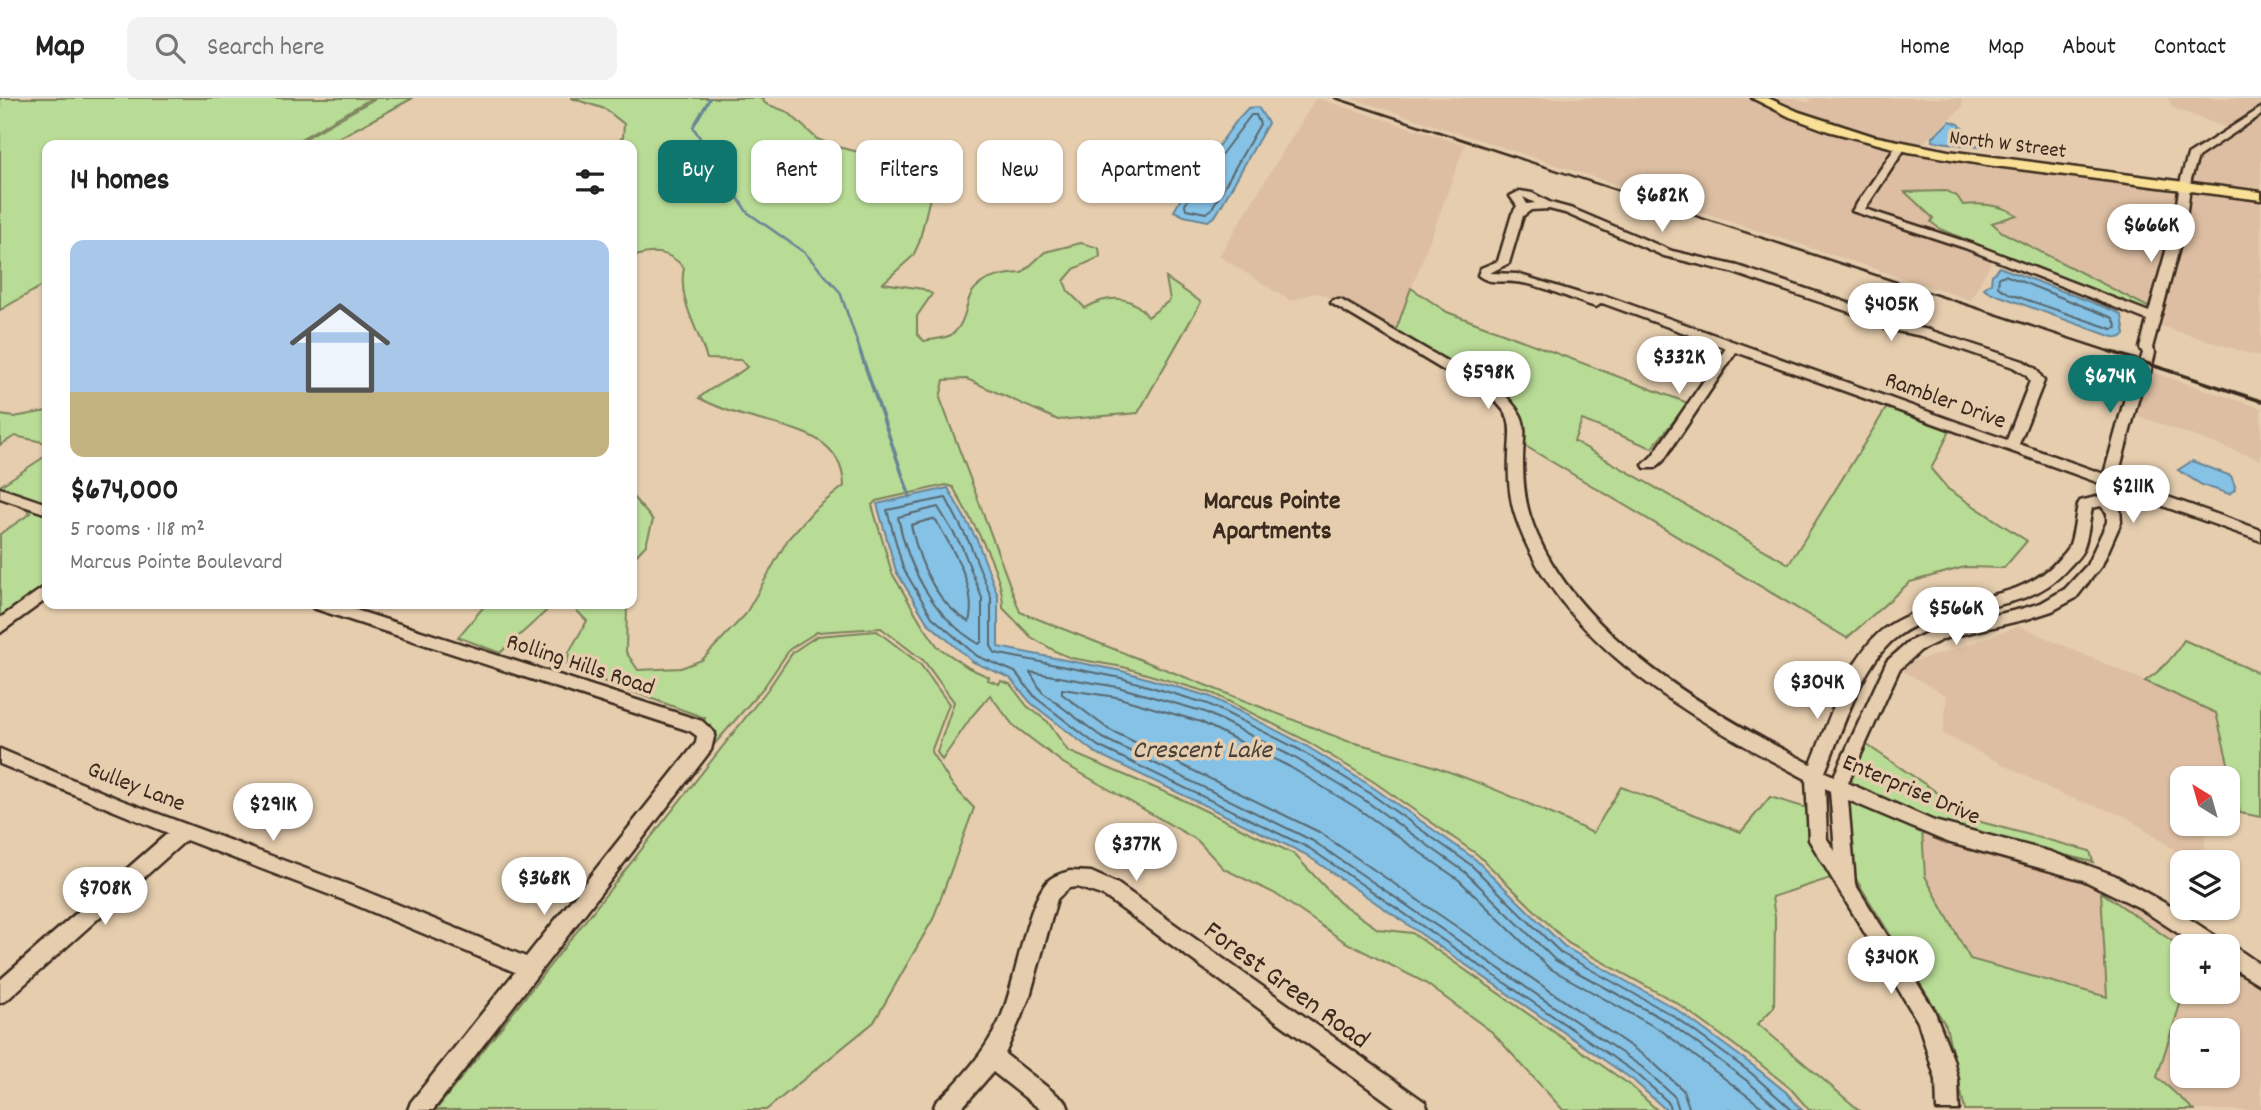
<!DOCTYPE html>
<meta charset="utf-8">
<style>
:root{--surface:#fff;--page:#f2f2f2;--text:#222;--muted:#767676;--line:#e0e0e0;--accent:#0f766e}
body{margin:0;font-family:Dekko,sans-serif;background:var(--page);color:var(--text);height:100vh;display:flex;flex-direction:column;font-size:26px;white-space:nowrap}
*{box-sizing:border-box;margin:0}
p{font-size:23px;color:var(--muted)}
.icon{flex:none;width:38px;height:38px;fill:none;stroke:currentColor;stroke-width:2;stroke-linecap:round;stroke-linejoin:round}
.map{position:relative;flex:1;overflow:hidden}
.panel{position:absolute;left:42px;top:42px;width:595px;height:469px;display:flex;flex-direction:column;background:var(--surface);border-radius:14px;box-shadow:0 2px 5px #0004}
.panel>*{flex:none}
.hud{position:absolute;left:658px;top:42px;width:665px;height:63px;display:flex;gap:14px}
.needle{width:46px;rotate:323deg}
.controls{position:absolute;left:2170px;top:668px;display:grid;gap:14px}
.controls a{display:grid;place-items:center;width:70px;height:70px;border-radius:14px;background:var(--surface);box-shadow:0 2px 5px #0004;font-size:35px}
.price{position:absolute;translate:-50% -60px;padding:0 16px;border-radius:24px;background:#fff;color:#222;font-size:23px;line-height:46px;filter:drop-shadow(0 2px 4px #0008)}
.price::after{content:'';position:absolute;left:50%;top:42px;width:21px;height:16px;margin-left:-10px;background:inherit;clip-path:polygon(0 0,100% 0,50% 100%)}
.price.current{background:var(--accent);color:#fff}
ul{padding:0;list-style:none}
li{display:grid;align-content:center;gap:14px;height:371px;padding:0 28px}
li+li{border-top:2px solid var(--line)}
li span{display:grid;place-items:center;height:217px;border-radius:14px;color:#555}
li>.icon{margin-inline-start:auto}
span .icon{width:126px;height:126px;fill:#fffc;stroke-width:1}
li b{font-size:30px}
h2{display:flex;justify-content:space-between;align-items:center;height:84px;padding:0 28px;font-size:30px}
.chip{padding:0 24px;border-radius:14px;background:var(--surface);box-shadow:0 2px 5px #0004;font-size:24px;line-height:63px}
.chip.current{background:var(--accent);color:#fff}
header{display:flex;align-items:center;gap:42px;box-sizing:border-box;height:98px;padding:0 35px;background:var(--surface);border-bottom:2px solid var(--line)}
header strong{font-size:33px}
nav{display:flex;gap:38px;margin-inline-start:auto;font-size:24px}
.search{width:490px;height:63px;background:var(--page);display:flex;align-items:center;gap:18px;box-sizing:border-box;padding:0 24px;border-radius:14px;color:var(--muted);font-size:26px}
.map>svg:first-child{display:block}
.built{fill:#ddbea2;fill-rule:evenodd}
.green{fill:#b8db95;stroke:#7a825a;stroke-width:2}
.water{fill:#85c2e5;stroke:#678595;stroke-width:2}
.lines{fill:none;stroke-linecap:round;stroke-linejoin:round}
.shore{stroke:#59676e;stroke-width:2}
.stream-far1{stroke:#678595;stroke-width:2.5}
.stream{stroke:#678595;stroke-width:3.5}
.minor-casing{stroke:#3b2a1e;stroke-width:5}
.major-casing{stroke:#3b2a1e;stroke-width:5}
.minor{fill:#e5cdae;fill-rule:evenodd}
.major{fill:#f9e096;fill-rule:evenodd}
.rail-far1{stroke:#3b2a1e;stroke-width:2.5}
.rail{stroke:#3b2a1e;stroke-width:3.5}
.labels{text-anchor:middle;stroke-width:7;stroke-linejoin:round;paint-order:stroke}
.far-street-label{font-size:21px;fill:#3b2a1e;stroke:#e5cdae}
.street-label{font-size:24px;fill:#3b2a1e;stroke:#e5cdae}
.neighbourhood-label{font-size:26px;font-weight:bold;fill:#3b2a1e;stroke:#e5cdae}
.water-label{font-size:26px;font-style:italic;fill:#46413c;stroke:#e5cdae}
.near-street-label{font-size:28px;fill:#3b2a1e;stroke:#e5cdae}
</style>
<header>
<strong>Map</strong>
<div class="search"><svg class="icon" aria-label="search" viewBox="0 0 24 24"><circle cx="10" cy="10" r="6"/><path d="M15 15l6 6"/></svg>Search here</div>
<nav><a>Home</a><a>Map</a><a>About</a><a>Contact</a></nav>
</header>
<div class="map">
<svg width="2261" height="1012" viewBox="0 0 2261 1012">
<rect width="100%" height="100%" fill="#e5cdae"/>
<filter id="ink" filterUnits="userSpaceOnUse"><feTurbulence type="fractalNoise" baseFrequency=".0143" numOctaves="2"/><feDisplacementMap in="SourceGraphic" scale="14" xChannelSelector="R" yChannelSelector="G"/><feConvolveMatrix kernelMatrix="1 2 1 2 8 2 1 2 1" color-interpolation-filters="sRGB"/></filter>
<g filter="url(#ink)">
<g class="built">
<path d="M 1316,0 L 1465,47 L 1395,235 L 1324,197 L 1314,195 L 1291,203 L 1219,158 Z"/>
<path d="M 1351,0 L 1753,0 L 1896,49 L 1853,113 L 1993,160 L 1971,202 Z"/>
<path d="M 1762,0 L 1794,0 L 1808,5 L 1811,3 L 1809,0 L 1962,0 L 1962,9 L 1921,47 L 2181,81 L 2180,85 L 1969,60 L 1847,33 Z"/>
<path d="M 2168,0 L 2261,0 L 2261,9 L 2227,30 L 2173,10 Z"/>
<path d="M 2261,18 L 2261,96 L 2191,87 L 2194,70 L 2203,53 Z"/>
<path d="M 1905,52 L 2180,89 L 2174,126 L 2150,210 L 2002,134 L 1991,124 L 2016,117 L 2006,110 L 1963,107 L 1946,93 L 1906,95 L 1934,120 L 1931,124 L 1983,150 L 1864,113 Z"/>
<path d="M 2191,91 L 2261,100 L 2261,259 L 2158,227 L 2185,130 Z"/>
<path d="M 2151,274 L 2261,310 L 2261,362 L 2135,317 L 2144,281 Z"/>
<path d="M 2019,528 L 2216,614 L 2240,715 L 2228,712 L 2228,681 L 2182,681 L 2182,726 L 2206,726 L 2204,765 L 2194,765 L 2125,718 L 2063,697 L 1943,636 L 1947,598 L 1903,573 L 1907,565 L 1948,554 Z"/>
<path d="M 1922,732 L 2093,782 L 2207,849 L 2182,850 L 2101,795 L 2107,899 L 1969,861 L 1925,778 Z"/>
<path d="M 2228,862 L 2261,884 L 2261,1012 L 2194,1012 L 2157,979 L 2184,894 L 2228,894 ZM 2182,933 L 2228,933 L 2228,978 L 2182,978 Z"/>
</g>
<g class="green">
<path d="M 0,0 L 372,0 L 290,47 L 47,47 L 47,185 L 0,212 Z"/>
<path d="M 376,0 L 413,0 L 326,47 L 294,47 Z"/>
<path d="M 571,0 L 765,0 L 761,1 L 766,6 L 788,14 L 817,41 L 837,49 L 873,57 L 897,79 L 908,78 L 925,84 L 931,95 L 919,145 L 913,158 L 883,185 L 923,191 L 932,196 L 917,218 L 917,236 L 924,243 C 933,241 943,241 951,237 C 962,230 965,215 968,204 C 974,180 1002,176 1022,175 L 1045,154 L 1081,145 L 1099,150 L 1100,159 L 1074,171 L 1064,183 L 1068,193 L 1085,210 C 1108,197 1132,196 1148,219 L 1170,202 L 1166,180 L 1201,204 L 1138,315 L 1058,322 L 967,281 L 944,282 L 940,300 L 1020,514 L 1347,643 C 1433,663 1514,698 1593,735 L 1621,689 L 1741,734 L 1770,699 L 1807,710 L 1810,740 L 1834,779 L 1772,799 L 1775,819 L 1774,909 L 1758,926 L 1859,1012 L 1809,1012 L 1791,991 L 1759,965 L 1677,905 L 1568,845 L 1478,757 L 1374,684 L 1305,642 L 1214,596 L 1123,569 L 1071,560 L 1057,554 L 1031,539 L 1003,510 C 1003,471 971,423 953,389 L 946,387 L 876,403 L 872,407 L 892,475 L 922,526 L 938,549 L 969,570 L 989,579 L 988,582 L 999,586 L 1001,583 L 1010,586 L 1027,608 L 1048,624 L 1068,653 L 1181,701 L 1294,756 L 1339,804 L 1378,831 L 1412,835 L 1630,987 L 1657,1012 L 1563,1012 L 1492,934 L 1424,884 L 1345,844 L 1274,795 L 1224,771 L 1197,742 L 1063,665 L 1013,627 L 990,597 L 972,618 L 942,662 L 937,654 L 954,604 L 924,563 L 881,530 L 817,534 L 790,551 L 764,589 L 711,650 L 715,635 L 711,628 L 704,625 L 705,620 L 567,570 L 569,554 L 587,523 L 570,506 L 627,506 L 626,554 L 638,572 L 681,570 L 702,562 L 745,517 L 788,441 L 814,412 L 844,388 C 842,338 796,332 756,321 C 736,316 718,310 699,300 C 714,286 732,282 747,269 L 741,262 L 707,261 C 699,233 677,201 684,170 C 669,152 653,152 632,159 L 632,47 L 613,47 L 623,39 L 624,26 L 605,11 Z"/>
<path d="M 1946,93 L 1957,98 L 1963,107 C 1982,105 2001,106 2017,117 L 1992,125 L 2002,134 L 2150,210 L 2148,216 L 1940,131 L 1931,124 L 1933,120 L 1905,94 Z"/>
<path d="M 1411,190 L 1447,214 L 1688,305 L 1652,350 L 1582,322 L 1574,343 L 1789,466 L 1887,309 L 1950,333 L 1931,371 L 1948,391 L 2027,443 L 2004,470 L 1965,469 L 1910,484 L 1847,540 L 1522,346 L 1521,320 L 1395,235 Z"/>
<path d="M 47,313 L 47,345 L 15,338 L 0,347 L 0,317 L 14,319 Z"/>
<path d="M 47,357 L 47,406 L 0,390 L 0,388 Z"/>
<path d="M 632,398 L 653,422 L 646,447 L 632,462 Z"/>
<path d="M 15,405 L 47,417 L 47,488 L 0,524 L 0,436 L 31,415 Z"/>
<path d="M 486,506 L 554,506 L 500,555 L 458,539 Z"/>
<path d="M 877,533 L 920,566 L 949,606 L 931,654 L 953,688 L 974,710 L 933,821 L 874,924 L 766,1012 L 436,1012 L 768,591 L 793,554 L 817,538 Z"/>
<path d="M 2184,542 L 2261,576 L 2261,719 L 2240,715 L 2216,615 L 2145,583 C 2161,573 2174,559 2184,542 Z"/>
<path d="M 1867,647 L 1981,724 L 2090,753 L 2093,764 L 1924,722 L 1848,688 Z"/>
<path d="M 1847,698 L 1922,732 L 1925,778 L 1970,861 L 2107,899 L 2101,794 L 2182,850 L 2184,894 L 2157,979 L 2194,1012 L 1965,1012 L 1946,928 L 1854,778 Z"/>
</g>
<g class="water">
<path d="M 1258,9 L 1268,25 L 1216,117 L 1208,123 L 1184,118 L 1174,113 L 1184,95 L 1238,21 L 1248,10 Z"/>
<path d="M 1950,23 L 1959,26 L 1978,49 L 1933,43 L 1932,40 Z"/>
<path d="M 1999,169 L 2117,214 L 2122,218 L 2125,237 L 2119,240 L 2110,238 L 1989,194 L 1984,190 L 1991,185 L 1992,177 Z"/>
<path d="M 2192,363 L 2231,378 L 2236,391 L 2229,396 L 2202,387 L 2178,372 Z"/>
<path d="M 948,390 L 977,442 L 998,498 L 998,549 L 1122,573 L 1211,599 L 1303,646 L 1371,688 L 1475,761 L 1565,849 L 1676,911 L 1755,969 L 1786,994 L 1802,1012 L 1666,1012 L 1633,982 L 1305,756 L 1094,654 L 1031,605 L 1010,580 L 973,564 L 927,524 L 896,473 L 877,406 Z"/>
</g>
<g class="lines">
<g class="shore">
<path d="M 1251,17 L 1256,17 L 1260,26 L 1211,112 L 1206,115 L 1186,111 L 1185,107 L 1190,98 Z"/>
<path d="M 2005,177 L 2113,220 L 2117,230 L 2112,231 L 2010,196 L 1998,189 L 1999,179 Z"/>
<path d="M 938,409 L 962,449 L 982,500 L 982,543 L 979,546 C 933,519 908,470 898,419 Z"/>
<path d="M 932,421 L 936,422 C 952,452 978,489 969,524 C 935,505 919,464 911,427 Z"/>
<path d="M 1670,1012 L 1668,1004 L 1637,976 L 1309,750 L 1098,648 L 1036,600 L 1015,574 L 977,558 L 932,519 L 903,470 L 887,412 L 946,400 L 970,446 L 991,499 L 991,548 L 995,555 L 1121,580 L 1208,606 L 1300,652 L 1368,694 L 1471,767 L 1561,855 L 1672,917 L 1751,975 L 1792,1012"/>
<path d="M 1679,1012 L 1675,999 L 1642,969 L 1313,743 L 1103,640 L 1042,594 L 1030,574 L 1118,589 L 1205,614 L 1295,660 L 1363,701 L 1465,774 L 1555,862 L 1668,924 L 1746,982 L 1780,1012"/>
<path d="M 1690,1012 L 1683,992 L 1649,961 L 1319,734 L 1108,631 L 1062,596 L 1062,591 L 1116,599 L 1201,624 L 1290,669 L 1357,710 L 1459,782 L 1549,870 L 1662,933 L 1766,1012"/>
</g>
<path class="stream-far1" d="M 710,0 L 693,29 L 747,114 L 805,155 L 840,194 L 861,255"/>
<path class="stream" d="M 860,253 L 910,399"/>
<defs>
<g id="minor">
<path d="M 2261,10 L 2261,17 L 2198,59 L 2191,81 L 2185,128 L 2152,250 L 2155,255 L 2150,275 L 2144,280 L 2117,381 L 2261,432 L 2261,443 L 2115,391 L 2112,396 L 2107,398 L 2120,410 L 2121,424 L 2102,467 L 2076,500 L 2052,513 L 2027,521 L 1946,540 L 1921,552 L 1899,572 L 1848,685 L 1934,723 L 2051,754 L 2114,777 L 2170,808 L 2223,843 L 2225,848 L 2235,849 L 2261,867 L 2261,887 L 2228,867 L 2228,849 L 2199,849 L 2138,809 L 2083,782 L 1947,744 L 1848,702 L 1855,786 L 1934,912 L 1953,961 L 1958,982 L 1959,1012 L 1937,1012 L 1936,982 L 1918,924 L 1809,742 L 1806,681 C 1696,623 1558,546 1516,420 C 1509,400 1508,378 1509,357 C 1509,345 1512,332 1508,320 C 1505,313 1500,308 1495,303 L 1331,205 L 1333,202 L 1341,202 L 1505,297 C 1511,304 1517,310 1521,318 C 1527,331 1523,346 1523,360 C 1523,380 1524,399 1530,418 C 1568,534 1709,614 1811,666 C 1828,626 1850,552 1888,528 C 1941,493 2015,512 2059,461 C 2062,458 2067,453 2069,449 C 2074,437 2075,420 2078,407 L 2080,403 L 2104,397 L 2100,393 L 2102,386 L 1736,254 L 1663,363 L 1655,370 L 1645,370 L 1643,367 L 1653,357 L 1726,250 L 1602,205 L 1596,209 C 1571,202 1541,186 1515,184 C 1501,182 1490,187 1478,177 L 1481,170 L 1498,163 L 1512,116 L 1517,108 L 1510,98 L 1520,93 L 1532,95 L 1551,105 L 1573,111 L 1672,153 L 1738,168 L 1878,215 L 1894,225 L 1929,232 L 2023,263 L 2036,271 L 2044,283 L 2019,346 L 2104,376 L 2131,278 L 2137,273 L 2143,255 L 2140,250 L 2147,222 L 1965,150 L 1852,113 L 1897,47 L 1905,47 L 1906,49 L 1865,111 L 1973,146 L 2149,214 L 2173,128 L 2181,81 L 2188,57 ZM 1523,99 L 1535,105 L 1527,106 ZM 1549,111 L 1565,115 L 1664,158 L 1731,174 L 1870,221 L 1886,231 L 1922,238 L 2013,269 L 2026,277 L 2030,283 L 2007,342 L 1606,198 L 1585,197 L 1517,176 L 1490,175 L 1509,165 L 1523,118 L 1531,112 ZM 2101,408 L 2107,415 L 2107,424 L 2087,467 L 2065,491 L 2041,505 L 2021,511 L 1935,531 L 1910,543 L 1887,563 L 1834,678 L 1825,674 C 1842,633 1862,564 1898,538 C 1949,500 2024,523 2069,469 C 2074,464 2080,458 2083,452 C 2088,440 2089,423 2092,410 ZM 1825,690 L 1830,693 L 1835,753 L 1827,741 Z"/>
<path d="M 0,390 L 47,406 L 47,416 L 0,400 Z"/>
<path d="M 47,487 L 47,501 L 0,535 L 0,520 Z"/>
<path d="M 311,506 L 337,506 L 702,623 L 715,635 L 711,652 L 433,1012 L 408,1012 L 411,1004 L 515,874 L 346,803 L 186,742 L 7,902 L 0,905 L 0,882 L 168,735 L 0,666 L 0,651 L 121,702 L 360,791 L 526,859 L 696,645 L 697,638 L 690,633 L 313,510 Z"/>
<path d="M 1070,773 L 1091,774 L 1118,786 L 1425,1004 L 1428,1012 L 1399,1012 L 1104,798 L 1077,789 L 1069,790 L 1057,801 L 1030,898 L 1005,956 L 1066,1004 L 1069,1012 L 1041,1012 L 993,974 L 960,1012 L 933,1012 L 936,1004 C 962,981 984,955 999,924 C 1016,889 1025,803 1050,781 C 1056,777 1063,775 1070,773 Z"/>
</g>
<path id="major" d="M 1752,0 L 1768,0 L 1799,14 L 1873,38 L 1948,53 L 2261,94 L 2261,102 L 1987,67 L 1909,54 L 1828,33 L 1790,19 Z"/>
</defs>
<use href="#minor" class="minor-casing"/>
<use href="#major" class="major-casing"/>
<use href="#minor" class="minor"/>
<use href="#major" class="major"/>
<path class="rail-far1" d="M 1335,0 L 2114,255"/>
<path class="rail" d="M 2109,253 L 2261,303"/>
</g>
</g>
<g class="labels">
<g class="far-street-label">
<text transform="translate(2008 45) rotate(7)" y="7">North W Street</text>
</g>
<g class="street-label">
<text transform="translate(1946 301) rotate(20)" y="8">Rambler Drive</text>
<text transform="translate(581 565) rotate(18)" y="8">Rolling Hills Road</text>
<text transform="translate(137 687) rotate(21)" y="8">Gulley Lane</text>
<text transform="translate(1912 690) rotate(23)" y="8">Enterprise Drive</text>
</g>
<g class="neighbourhood-label">
<text x="1272" y="410">Marcus Pointe<tspan x="1272" dy="30">Apartments</tspan></text>
</g>
<g class="water-label">
<text x="1202" y="659">Crescent Lake</text>
</g>
<g class="near-street-label">
<text transform="translate(1288 885) rotate(36)" y="10">Forest Green Road</text>
</g>
</g>
</svg>
<div class="controls">
<a><svg class="needle" viewBox="-14 -14 28 28"><path d="M0-13l5 13h-10z" fill="#e53935"/><path d="M0 13l5-13h-10z" fill="#767676"/></svg></a>
<a><svg class="icon" aria-label="layers" viewBox="0 0 24 24"><path d="M12 4l9 5-9 5-9-5zM3 14l9 5 9-5"/></svg></a>
<a>+</a>
<a>−</a>
</div>
<b class="price" style="left:1662px;top:136px">$682K</b>
<b class="price" style="left:2151px;top:166px">$666K</b>
<b class="price" style="left:1891px;top:245px">$405K</b>
<b class="price" style="left:1679px;top:298px">$332K</b>
<b class="price" style="left:1488px;top:313px">$598K</b>
<b class="price current" style="left:2110px;top:317px">$674K</b>
<b class="price" style="left:2133px;top:427px">$211K</b>
<b class="price" style="left:1956px;top:549px">$566K</b>
<b class="price" style="left:1817px;top:623px">$304K</b>
<b class="price" style="left:273px;top:745px">$291K</b>
<b class="price" style="left:1136px;top:785px">$377K</b>
<b class="price" style="left:544px;top:819px">$368K</b>
<b class="price" style="left:105px;top:829px">$708K</b>
<b class="price" style="left:1891px;top:898px">$340K</b>
<div class="hud">
<a class="chip current">Buy</a>
<a class="chip">Rent</a>
<a class="chip">Filters</a>
<a class="chip">New</a>
<a class="chip">Apartment</a>
</div>
<section class="panel">
<h2>14 homes<svg class="icon" aria-label="filters" viewBox="0 0 24 24"><path d="M4 7h16M4 17h16"/><circle cx="9" cy="7" r="2"/><circle cx="15" cy="17" r="2"/></svg></h2>
<ul>
<li><span style="background:linear-gradient(#a9c7e8 70%,#c2b280 0)"><svg class="icon" aria-label="home" viewBox="0 0 24 24"><path d="M3 11l9-7 9 7M6 9v11h12V9"/></svg></span><div><b>$674,000</b><p>5 rooms · 118 m²</p><p>Marcus Pointe Boulevard</p></div></li>
</ul>
</section>
</div>
